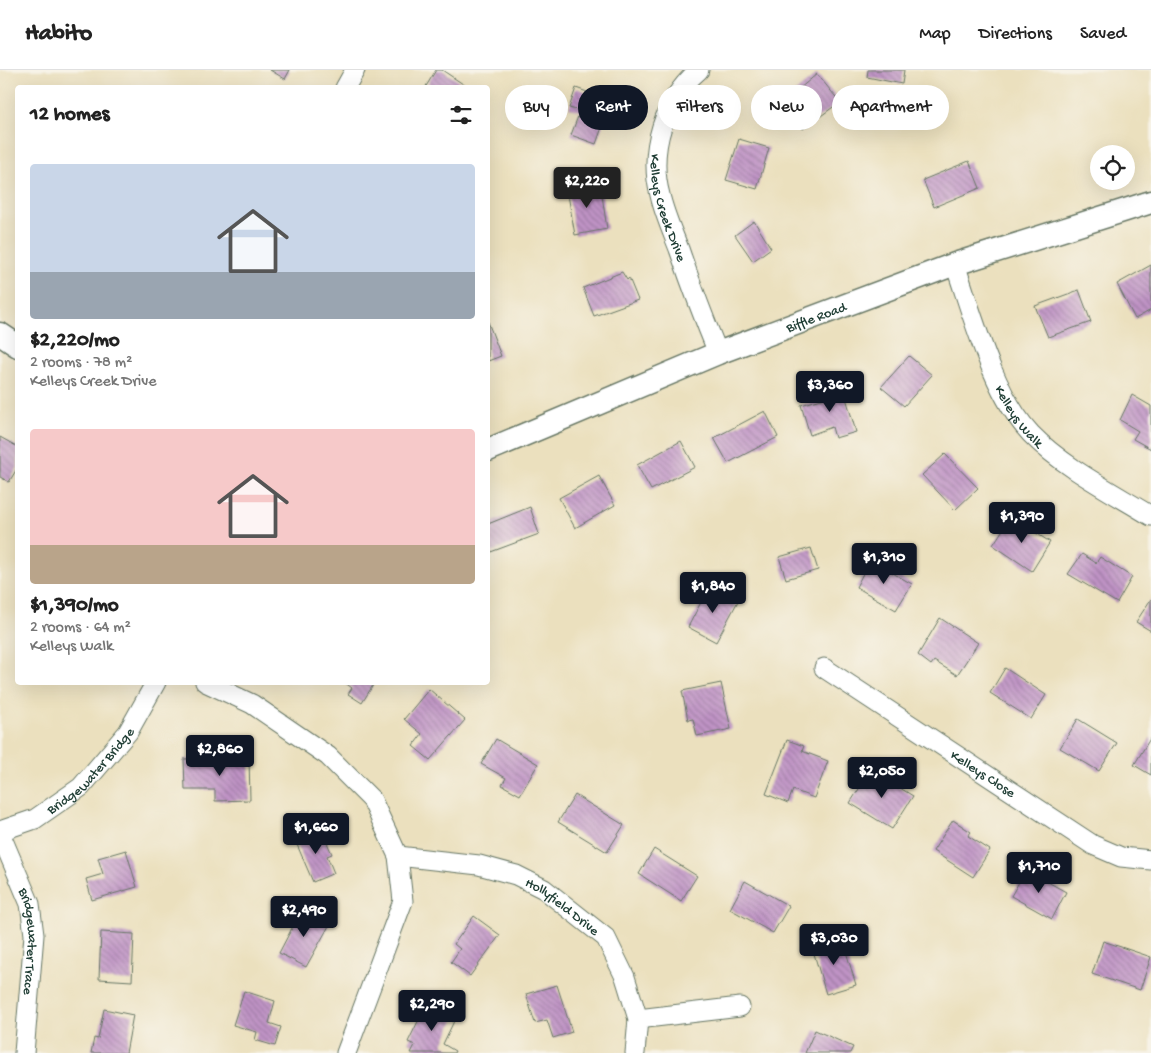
<!DOCTYPE html>
<meta charset="utf-8">
<style>
:root{--surface:#fff;--page:#f2f2f2;--text:#222;--muted:#767676;--line:#e0e0e0;--accent:#111827}
body{margin:0;font-family:"Gochi Hand",sans-serif;background:var(--page);color:var(--text);height:100vh;display:flex;flex-direction:column;font-size:19px;white-space:nowrap}
*{box-sizing:border-box;margin:0}
p{font-size:16px;color:var(--muted)}
.icon{flex:none;width:28px;height:28px;fill:none;stroke:currentColor;stroke-width:2;stroke-linecap:round;stroke-linejoin:round}
.map{position:relative;flex:1;overflow:hidden}
.details{position:absolute;left:15px;top:15px;width:475px;height:600px;display:flex;flex-direction:column;background:var(--surface);border-radius:5px;box-shadow:0 5px 20px #0002}
.details>*{flex:none}
.top-card{position:absolute;left:505px;top:15px;width:475px;height:45px;display:flex;gap:10px}
.buttons{position:absolute;left:1090px;top:75px;display:grid;gap:10px}
.buttons a{display:grid;place-items:center;width:45px;height:45px;border-radius:50%;background:var(--surface);box-shadow:0 5px 20px #0002;font-size:25px}
.price{position:absolute;translate:-50% -42px;padding:0 11px;border-radius:5px;background:var(--accent);color:#fff;font-size:16px;line-height:32px;filter:drop-shadow(0 1px 2px #0008)}
.price::after{content:'';position:absolute;left:50%;top:30px;width:15px;height:11px;margin-left:-8px;background:inherit;clip-path:polygon(0 0,100% 0,50% 100%)}
.price.on{background:#222;color:#fff}
ul{padding:0;list-style:none}
li{display:grid;align-content:center;gap:10px;height:265px;padding:0 15px}
li span{display:grid;place-items:center;height:155px;border-radius:5px;color:#555}
li>.icon{margin-inline-start:auto}
span .icon{width:90px;height:90px;fill:#fffc;stroke-width:1}
li b{font-size:21px}
h2{display:flex;justify-content:space-between;align-items:center;height:60px;padding:0 15px;font-size:21px}
.pill{padding:0 18px;border-radius:22px;background:var(--surface);box-shadow:0 5px 20px #0002;font-size:18px;line-height:45px}
.pill.on{background:var(--accent);color:#fff}
header{display:flex;align-items:center;gap:30px;box-sizing:border-box;height:70px;padding:0 25px;background:var(--surface);border-bottom:1px solid var(--line)}
header strong{font-size:24px}
nav{display:flex;gap:28px;margin-inline-start:auto;font-size:18px}
.map>svg:first-child{display:block}
.building{fill:url(#building-back-hatch)}
.lines{fill:none;stroke-linecap:round;stroke-linejoin:round}
.minor-casing{stroke:#667664;stroke-width:21}
.tertiary-casing{stroke:#667664;stroke-width:25}
.minor{stroke:#fff;stroke-width:19}
.tertiary{stroke:#fff;stroke-width:22}
.labels{text-anchor:middle;stroke-width:4.5;stroke-linejoin:round;paint-order:stroke}
.street-label{font-size:14px;fill:#1f3d34;stroke:#f7f3e8}
</style>
<header>
<strong>Habito</strong>
<nav><a>Map</a><a>Directions</a><a>Saved</a></nav>
</header>
<div class="map">
<svg width="1151" height="983" viewBox="0 0 1151 983">
<defs>
<pattern id="building-back-hatch" width="6" height="6" patternUnits="userSpaceOnUse" patternTransform="scale(1.25)"><rect width="6" height="6" fill="#bf93c5"/><path d="M-1 5l2 2M0 0l6 6M5-1l2 2" fill="none" stroke="#9b79a1"/></pattern>
</defs>
<rect width="100%" height="100%" fill="#f7f3e8"/>
<filter id="ink" filterUnits="userSpaceOnUse"><feTurbulence type="fractalNoise" baseFrequency=".02" numOctaves="2"/><feDisplacementMap in="SourceGraphic" scale="10" xChannelSelector="R" yChannelSelector="G"/><feConvolveMatrix kernelMatrix="1 2 1 2 8 2 1 2 1" color-interpolation-filters="sRGB"/></filter>
<filter id="wash" filterUnits="userSpaceOnUse"><feTurbulence type="fractalNoise" baseFrequency=".0096" numOctaves="4" result="noise"/><feDisplacementMap in="SourceGraphic" scale="20" xChannelSelector="R" yChannelSelector="G"/><feGaussianBlur stdDeviation="1.12" result="paint"/><feColorMatrix in="noise" values="0 0 0 0 0 0 0 0 0 0 0 0 0 0 0 0 0 1.4 0 .05"/><feComposite in="paint" operator="in"/></filter>
<g filter="url(#wash)">
<rect width="100%" height="100%" fill="#ebe0be"/>
<g id="blocks">
<g class="building">
<path d="M 270,0 L 290,0 L 285,9 Z"/>
<path d="M 436,0 L 442,0 L 466,16 L 465,18 L 425,18 Z"/>
<path d="M 868,0 L 904,0 L 902,14 L 867,7 Z"/>
<path d="M 817,4 L 840,32 L 803,59 L 782,33 Z"/>
<path d="M 576,18 L 623,35 L 615,53 L 605,49 L 596,74 L 571,65 L 580,41 L 569,38 Z"/>
<path d="M 739,69 L 769,78 L 757,119 L 726,110 Z"/>
<path d="M 969,91 L 980,118 L 934,137 L 923,110 Z"/>
<path d="M 600,112 L 607,159 L 575,165 L 567,119 Z"/>
<path d="M 754,151 L 771,178 L 753,191 L 735,165 Z"/>
<path d="M 1151,195 L 1151,240 L 1135,249 L 1117,214 Z"/>
<path d="M 622,202 L 627,210 L 629,208 L 638,230 L 594,246 L 583,218 Z"/>
<path d="M 1079,220 L 1091,252 L 1048,267 L 1035,236 Z"/>
<path d="M 488,252 L 501,286 L 488,291 Z"/>
<path d="M 909,286 L 932,305 L 904,336 L 881,317 Z"/>
<path d="M 842,314 L 856,362 L 835,368 L 832,357 L 810,365 L 801,335 L 825,328 L 823,321 Z"/>
<path d="M 1132,325 L 1151,336 L 1151,379 L 1133,369 L 1138,361 L 1120,350 Z"/>
<path d="M 765,341 L 778,367 L 728,393 L 714,368 Z"/>
<path d="M 0,367 L 18,377 L 18,397 L 9,412 L 0,407 Z"/>
<path d="M 681,371 L 695,397 L 651,420 L 637,395 Z"/>
<path d="M 945,384 L 978,418 L 955,440 L 922,405 Z"/>
<path d="M 599,406 L 615,435 L 575,458 L 559,428 Z"/>
<path d="M 530,437 L 539,464 L 488,483 L 488,454 Z"/>
<path d="M 1011,447 L 1050,472 L 1032,501 L 993,475 Z"/>
<path d="M 811,478 L 818,500 L 786,509 L 779,487 Z"/>
<path d="M 1082,484 L 1096,493 L 1100,487 L 1132,507 L 1117,533 L 1068,504 Z"/>
<path d="M 870,490 L 912,514 L 896,540 L 856,517 Z"/>
<path d="M 710,515 L 738,531 L 716,572 L 688,557 Z"/>
<path d="M 1151,529 L 1151,561 L 1136,552 Z"/>
<path d="M 940,548 L 978,573 L 957,605 L 934,591 L 931,595 L 918,585 Z"/>
<path d="M 1005,598 L 1046,625 L 1031,649 L 990,623 Z"/>
<path d="M 344,612 L 375,612 L 362,633 L 348,624 L 352,618 Z"/>
<path d="M 721,613 L 731,659 L 697,666 L 693,649 L 688,650 L 682,621 Z"/>
<path d="M 429,619 L 465,650 L 430,690 L 413,676 L 422,664 L 404,649 Z"/>
<path d="M 1078,649 L 1117,673 L 1099,701 L 1060,678 Z"/>
<path d="M 1151,667 L 1151,705 L 1134,695 Z"/>
<path d="M 496,669 L 538,694 L 520,725 L 502,715 L 506,708 L 481,694 Z"/>
<path d="M 787,670 L 804,676 L 802,681 L 828,691 L 814,728 L 793,720 L 788,733 L 766,724 Z"/>
<path d="M 249,687 L 250,730 L 215,731 L 215,720 L 185,720 L 184,689 Z"/>
<path d="M 871,700 L 913,726 L 892,759 L 850,733 Z"/>
<path d="M 575,725 L 624,755 L 607,782 L 558,752 Z"/>
<path d="M 953,750 L 971,762 L 968,766 L 990,780 L 973,807 L 933,781 Z"/>
<path d="M 321,759 L 332,784 L 327,786 L 334,803 L 313,812 L 295,770 Z"/>
<path d="M 654,779 L 697,806 L 681,831 L 639,804 Z"/>
<path d="M 126,780 L 137,817 L 92,830 L 86,809 L 103,804 L 98,788 Z"/>
<path d="M 1026,800 L 1066,822 L 1052,849 L 1011,826 Z"/>
<path d="M 745,811 L 789,836 L 773,863 L 730,839 Z"/>
<path d="M 302,839 L 330,854 L 306,897 L 279,883 Z"/>
<path d="M 474,846 L 500,865 L 470,906 L 451,892 L 460,879 L 454,874 Z"/>
<path d="M 101,862 L 134,864 L 132,911 L 99,909 Z"/>
<path d="M 842,868 L 856,915 L 826,924 L 812,877 Z"/>
<path d="M 1103,871 L 1151,887 L 1140,920 L 1092,904 Z"/>
<path d="M 557,915 L 572,962 L 553,968 L 547,950 L 535,953 L 526,924 Z"/>
<path d="M 244,921 L 275,931 L 269,953 L 281,957 L 275,976 L 255,970 L 257,962 L 233,955 Z"/>
<path d="M 426,935 L 455,949 L 443,974 L 455,981 L 454,983 L 411,983 L 415,975 L 408,972 Z"/>
<path d="M 104,939 L 133,945 L 126,983 L 91,983 L 94,968 L 98,969 Z"/>
<path d="M 815,960 L 853,977 L 850,983 L 805,983 Z"/>
</g>
</g>
</g>
<g filter="url(#ink)">
<use href="#blocks" fill-opacity="0" stroke="#667664" stroke-width="1"/>
<g class="lines">
<defs>
<g id="minor">
<path id="s1" d="M 699,0 C 664,30 648,80 660,125 C 664,143 672,161 679,179 C 691,214 704,249 718,283"/>
<path d="M 345,18 L 355,0"/>
<path id="s2" d="M 955,194 C 973,246 993,324 1031,364 C 1063,397 1112,422 1151,446"/>
<path id="s3" d="M 824,598 L 1093,775 L 1121,787 L 1151,790"/>
<path d="M 205,612 L 252,634 L 328,686 L 372,730 L 398,786 L 403,831 L 346,983"/>
<path id="s4" d="M 0,761 L 35,749 L 81,717 L 128,662 L 156,612"/>
<path id="s5" d="M 0,763 L 30,834 L 34,865 L 24,983"/>
<path id="s6" d="M 398,786 L 479,795 L 516,805 L 544,819 L 606,868 L 625,907 L 638,949 L 635,983"/>
<path d="M 638,949 L 740,937"/>
</g>
<g id="tertiary">
<path d="M 0,264 L 18,276"/>
<path id="s7" d="M 488,380 L 718,283 L 955,194 L 1151,132"/>
</g>
</defs>
<use href="#minor" class="minor-casing"/>
<use href="#tertiary" class="tertiary-casing"/>
<use href="#minor" class="minor"/>
<use href="#tertiary" class="tertiary"/>
</g>
</g>
<g class="labels">
<g class="street-label">
<text dy="5" stroke="none"><textPath href="#s1" startOffset="152">Kelleys Creek Drive</textPath></text>
<text dy="5" stroke="none"><textPath href="#s7" startOffset="354">Biffle Road</textPath></text>
<text dy="5" stroke="none"><textPath href="#s2" startOffset="166">Kelleys Walk</textPath></text>
<text dy="5" stroke="none"><textPath href="#s4" startOffset="111">Bridgewater Bridge</textPath></text>
<text dy="5" stroke="none"><textPath href="#s3" startOffset="191">Kelleys Close</textPath></text>
<text dy="5" stroke="none"><textPath href="#s6" startOffset="176">Hollyfield Drive</textPath></text>
<text dy="5" stroke="none"><textPath href="#s5" startOffset="114">Bridgewater Trace</textPath></text>
</g>
</g>
</svg>
<div class="buttons">
<a><svg class="icon" aria-label="locate" viewBox="0 0 24 24"><circle cx="12" cy="12" r="6"/><path d="M12 2v4M12 18v4M2 12h4M18 12h4"/></svg></a>
</div>
<b class="price on" style="left:587px;top:139px">$2,220</b>
<b class="price" style="left:830px;top:343px">$3,360</b>
<b class="price" style="left:1022px;top:474px">$1,390</b>
<b class="price" style="left:884px;top:515px">$1,310</b>
<b class="price" style="left:713px;top:544px">$1,840</b>
<b class="price" style="left:220px;top:707px">$2,860</b>
<b class="price" style="left:882px;top:729px">$2,050</b>
<b class="price" style="left:316px;top:785px">$1,660</b>
<b class="price" style="left:1039px;top:824px">$1,710</b>
<b class="price" style="left:304px;top:868px">$2,490</b>
<b class="price" style="left:834px;top:896px">$3,030</b>
<b class="price" style="left:432px;top:962px">$2,290</b>
<div class="top-card">
<a class="pill">Buy</a>
<a class="pill on">Rent</a>
<a class="pill">Filters</a>
<a class="pill">New</a>
<a class="pill">Apartment</a>
</div>
<section class="details">
<h2>12 homes<svg class="icon" aria-label="filters" viewBox="0 0 24 24"><path d="M4 7h16M4 17h16"/><circle cx="9" cy="7" r="2"/><circle cx="15" cy="17" r="2"/></svg></h2>
<ul>
<li><span style="background:linear-gradient(#c9d6e8 70%,#9aa5b1 0)"><svg class="icon" aria-label="home" viewBox="0 0 24 24"><path d="M3 11l9-7 9 7M6 9v11h12V9"/></svg></span><div><b>$2,220/mo</b><p>2 rooms · 78 m²</p><p>Kelleys Creek Drive</p></div></li>
<li><span style="background:linear-gradient(#f6c9c9 75%,#b9a48a 0)"><svg class="icon" aria-label="home" viewBox="0 0 24 24"><path d="M3 11l9-7 9 7M6 9v11h12V9"/></svg></span><div><b>$1,390/mo</b><p>2 rooms · 64 m²</p><p>Kelleys Walk</p></div></li>
</ul>
</section>
</div>
